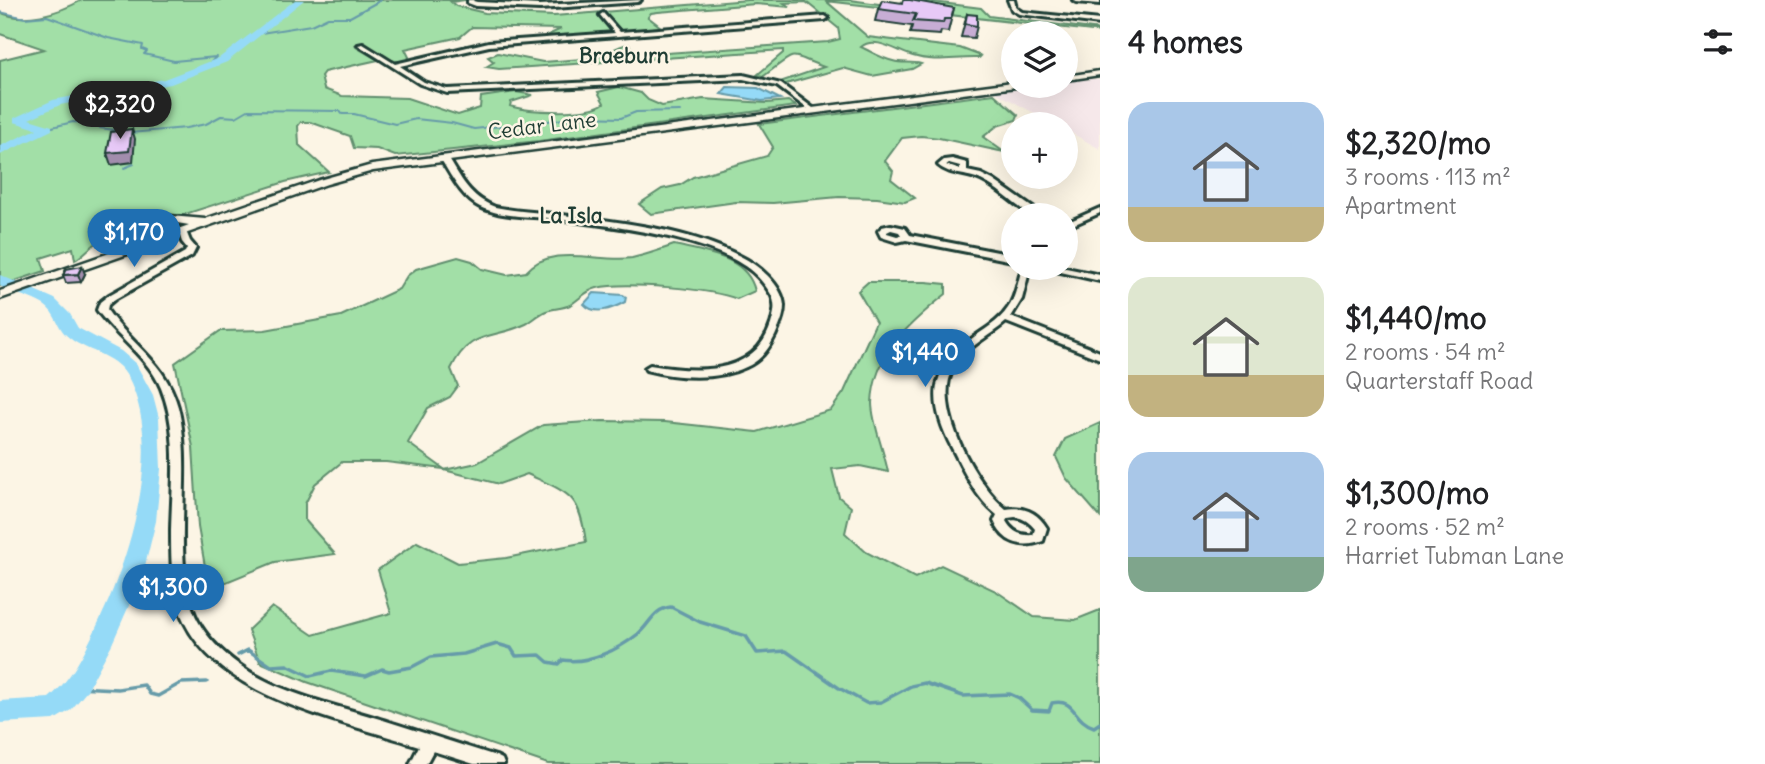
<!DOCTYPE html>
<meta charset="utf-8">
<style>
:root{--surface:#fff;--page:#f2f2f2;--text:#202124;--muted:#757577;--accent:#1f6fb2}
body{margin:0;font-family:Delius,sans-serif;background:var(--page);color:var(--text);height:100vh;display:flex;flex-direction:column;font-size:26px;white-space:nowrap}
*{box-sizing:border-box;margin:0}
p{font-size:23px;color:var(--muted)}
.icon{flex:none;width:38px;height:38px;fill:none;stroke:currentColor;stroke-width:2;stroke-linecap:round;stroke-linejoin:round}
.map{position:relative;flex:1;overflow:hidden}
.details{display:flex;flex-direction:column;background:var(--surface);width:665px}
.details>*{flex:none}
.tools{position:absolute;left:1001px;top:21px;display:grid;gap:14px}
.tools a{display:grid;place-items:center;width:77px;height:77px;border-radius:50%;background:var(--surface);box-shadow:0 7px 28px #0002;font-size:35px}
.price{position:absolute;translate:-50% -60px;padding:0 16px;border-radius:24px;background:var(--accent);color:#fff;font-size:23px;line-height:46px;filter:drop-shadow(0 2px 4px #0008)}
.price::after{content:'';position:absolute;left:50%;top:42px;width:21px;height:16px;margin-left:-10px;background:inherit;clip-path:polygon(0 0,100% 0,50% 100%)}
.price.current{background:#222;color:#fff}
ul{padding:0;list-style:none}
li{display:flex;align-items:center;gap:21px;height:175px;padding:0 28px}
li span{display:grid;place-items:center;flex:none;width:196px;height:140px;border-radius:21px;color:#555}
li>.icon{margin-inline-start:auto}
span .icon{width:84px;height:84px;fill:#fffc;stroke-width:1}
li b{font-size:30px}
h2{display:flex;justify-content:space-between;align-items:center;height:84px;padding:0 28px;font-size:30px}
main{display:flex;flex:1;min-height:0}
.map>svg:first-child{display:block}
.built{fill:#f6e8ea}
.green{fill:#a2dfa7;stroke:#608e6e;stroke-width:2}
.water{fill:#95daf7;stroke:#669ba9;stroke-width:2}
.lines{fill:none;stroke-linecap:round;stroke-linejoin:round}
.stream-far1{stroke:#669ba9;stroke-width:2}
.stream{stroke:#669ba9;stroke-width:3.5}
.river{fill:#95daf7;fill-rule:evenodd}
.minor-casing{stroke:#1f3d34;stroke-width:6}
.major-casing{stroke:#1f3d34;stroke-width:5}
.minor{fill:#fcf5e5;fill-rule:evenodd}
.major{fill:#fcf5e5;fill-rule:evenodd}
.wall{fill:#c7add4;stroke:#1f3d34;stroke-width:2}
.shaded-wall{fill:#a28dad;stroke:#1f3d34;stroke-width:2}
.building{fill:#e7c9f7;stroke:#1f3d34;stroke-width:2}
.labels{text-anchor:middle;stroke-width:5;stroke-linejoin:round;paint-order:stroke}
.far-neighbourhood-label{font-size:21px;font-weight:bold;fill:#1f3d34;stroke:#fcf5e5}
.far-street-label{font-size:21px;fill:#1f3d34;stroke:#fcf5e5}
</style>
<main>
<div class="map">
<svg width="1100" height="764" viewBox="0 0 1100 764">
<rect width="100%" height="100%" fill="#fcf5e5"/>
<filter id="ink" filterUnits="userSpaceOnUse"><feTurbulence type="fractalNoise" baseFrequency=".0143" numOctaves="2"/><feDisplacementMap in="SourceGraphic" scale="14" xChannelSelector="R" yChannelSelector="G"/><feConvolveMatrix kernelMatrix="1 2 1 2 8 2 1 2 1" color-interpolation-filters="sRGB"/></filter>
<g filter="url(#ink)">
<path class="built" d="M 1091,79 L 1100,79 L 1100,149 L 1066,130 L 1066,124 L 1055,124 L 995,92 L 1042,86 L 1066,86 L 1066,82 Z"/>
<g class="green">
<path d="M 82,0 L 465,0 L 451,2 L 456,6 L 485,13 L 554,16 L 748,0 L 850,0 L 886,5 L 918,0 L 981,8 L 989,16 L 1100,30 L 1100,32 L 826,1 L 868,37 L 960,48 L 981,56 L 979,58 C 956,57 935,63 913,56 C 898,52 875,35 861,47 C 872,52 881,58 893,61 C 903,64 911,61 921,64 L 912,69 L 872,76 L 843,68 L 782,85 L 780,82 L 824,67 C 786,54 800,49 764,76 L 757,75 L 783,53 L 783,50 L 499,69 L 486,67 L 494,62 L 488,57 L 498,53 L 543,62 L 596,58 C 610,55 613,46 629,44 L 637,55 L 828,42 L 840,39 L 838,28 L 806,2 L 784,3 L 790,7 L 756,4 L 658,12 L 651,13 L 648,17 L 661,27 L 659,29 C 631,32 572,46 548,35 L 561,29 L 472,27 L 460,37 L 405,49 L 409,57 L 407,61 C 386,64 379,51 361,43 L 355,45 L 356,47 L 378,60 L 324,72 L 321,76 L 324,89 L 342,96 L 407,98 L 458,115 L 480,108 L 481,97 L 516,92 L 533,95 L 511,102 L 510,106 C 528,112 589,115 604,103 L 598,92 L 619,87 L 641,93 L 648,100 L 662,106 L 703,99 L 767,103 L 788,101 L 796,106 L 539,141 L 395,156 L 377,149 L 354,148 L 350,136 L 310,122 L 301,122 L 298,126 L 299,145 L 329,172 L 285,182 L 160,222 C 147,244 116,233 97,243 C 88,248 84,255 75,260 L 73,248 L 41,258 L 45,271 L 0,286 L 0,60 L 44,49 L 0,34 L 0,12 C 23,24 59,13 82,0 Z"/>
<path d="M 994,94 L 1018,115 L 1016,120 L 997,126 L 983,137 L 1004,152 L 939,138 L 921,136 L 902,138 L 885,161 L 893,171 L 891,179 L 915,198 L 905,202 L 877,198 L 839,197 L 773,203 L 736,202 L 651,214 L 639,204 L 662,189 L 680,185 L 693,177 L 767,156 L 773,147 L 759,124 Z"/>
<path d="M 674,245 C 704,252 747,256 755,291 L 737,299 C 712,289 623,281 597,288 C 585,291 580,299 570,305 C 562,309 552,308 544,312 C 538,315 532,321 526,324 C 492,340 470,329 451,369 L 458,386 L 450,397 L 428,408 L 408,443 L 444,469 L 386,462 L 342,462 L 315,484 L 305,504 L 305,520 L 335,554 L 275,562 L 209,589 L 198,527 L 193,447 L 175,363 L 220,331 L 265,330 L 341,316 L 399,289 L 407,276 L 416,269 L 458,257 L 472,261 L 482,269 L 507,275 L 526,272 C 551,243 599,263 632,258 C 646,255 660,250 674,245 Z"/>
<path d="M 868,282 L 926,282 L 946,284 L 946,294 C 911,322 874,353 872,403 C 872,422 884,451 888,472 L 860,466 L 832,469 L 839,497 L 851,507 L 845,533 L 866,552 L 915,578 L 941,565 L 996,591 L 1034,617 L 1075,620 L 1100,610 L 1100,764 L 548,764 L 307,682 L 260,662 L 248,630 L 272,607 L 313,635 L 391,613 L 378,570 L 417,542 L 458,563 L 506,558 L 586,542 C 579,493 570,494 527,474 L 499,484 L 444,470 L 477,463 L 543,425 L 602,421 L 665,422 L 757,432 L 831,410 L 844,392 L 876,322 L 858,291 Z"/>
<path d="M 1100,423 L 1100,517 L 1066,478 L 1056,457 L 1065,439 Z"/>
</g>
<g class="water">
<path d="M 727,87 L 758,88 L 780,99 L 762,101 L 721,94 Z"/>
<path d="M 594,293 L 623,295 L 626,297 L 625,302 C 612,309 595,316 584,304 Z"/>
</g>
<g class="lines">
<g class="stream-far1">
<path d="M 0,12 L 25,18 L 47,16 L 108,38 L 143,45 L 142,49 L 147,51 L 144,54 L 174,61 L 216,57 L 210,63"/>
<path d="M 255,34 L 311,25 L 328,17 L 350,17 L 381,0"/>
<path d="M 48,128 L 73,122 L 97,123 L 100,128 L 121,131"/>
<path d="M 130,133 L 186,128 L 206,124 L 221,116 L 236,117 L 248,110 L 340,111 L 342,114 L 354,114 L 395,124 L 416,119 L 452,123 L 474,129 L 583,117 L 621,118 L 636,112 L 680,111"/>
<path d="M 124,168 L 134,164"/>
</g>
<g class="stream">
<path d="M 238,655 L 248,650 L 271,666 L 287,665 L 310,676 L 331,671 L 366,676 L 382,669 L 389,671 L 412,667 L 431,657 L 464,654 L 497,644 L 511,648 L 516,656 L 540,655 L 548,662 L 559,664 L 563,660 C 589,664 618,650 638,634 C 651,623 653,609 671,607 L 700,622 L 746,636 L 757,653 L 786,651 L 839,688 L 866,703 L 881,702 L 911,686 L 925,683 L 963,696 L 1010,694 L 1019,698 L 1032,710 L 1049,711 L 1052,703 C 1076,698 1072,720 1094,727 L 1100,723"/>
<path d="M 75,687 L 118,689 L 144,685 L 150,694 L 158,696 L 181,683 L 207,682"/>
</g>
<g class="river">
<path d="M 295,0 L 304,0 L 227,62 L 171,84 L 60,105 L 29,119 L 52,126 L 52,130 L 0,155 L 0,146 L 37,129 L 14,122 L 14,118 L 53,100 L 164,79 L 219,58 Z"/>
<path d="M 0,275 L 55,299 L 70,314 L 78,328 L 121,351 L 136,364 L 153,395 L 159,418 L 161,469 L 156,521 L 143,574 L 112,644 L 86,692 L 71,710 L 54,720 L 0,723 L 0,701 L 49,698 C 71,680 84,653 96,628 C 129,561 166,446 127,376 C 114,353 84,352 66,335 C 57,326 56,313 44,305 C 31,297 14,294 0,286 Z"/>
</g>
<defs>
<g id="minor">
<path d="M 468,0 L 474,0 L 473,1 L 477,2 L 540,5 L 641,0 L 638,2 L 540,9 L 476,6 L 468,3 Z"/>
<path d="M 1008,0 L 1014,0 L 1016,8 L 1022,12 L 1100,20 L 1100,24 L 1019,14 L 1012,10 Z"/>
<path d="M 1073,0 L 1100,0 L 1100,4 L 1076,2 Z"/>
<path d="M 603,13 L 620,32 L 825,16 L 828,18 L 825,20 L 489,46 L 400,66 L 424,82 L 447,89 L 743,75 L 781,84 L 817,111 L 812,112 L 777,86 L 743,79 L 447,93 L 420,84 L 358,45 L 363,44 L 395,64 L 489,42 L 615,33 L 600,15 Z"/>
<path d="M 441,156 L 447,156 C 461,178 469,197 495,207 C 514,211 534,212 553,214 C 614,221 685,228 740,256 C 757,264 783,285 784,306 C 784,317 779,327 775,336 C 768,350 760,361 746,367 C 717,381 677,378 646,370 L 645,368 L 650,365 C 701,374 763,376 774,312 C 776,299 770,292 763,283 C 730,237 603,225 548,218 C 526,216 501,217 480,207 C 461,197 451,175 440,158 Z"/>
<path d="M 952,159 L 967,163 L 967,171 L 981,174 L 993,180 L 1043,215 L 1033,215 L 1028,213 C 1012,203 998,188 981,180 C 967,173 950,176 938,165 L 944,160 ZM 949,163 L 960,166 L 960,170 L 946,165 Z"/>
<path d="M 1100,208 L 1100,213 L 1066,228 L 1066,223 Z"/>
<path d="M 891,225 L 905,228 L 910,235 L 1013,255 L 1013,261 L 906,240 L 897,242 L 881,237 L 878,231 L 882,227 ZM 891,230 L 899,232 L 901,235 L 897,236 L 887,233 L 887,232 Z"/>
<path d="M 183,230 L 186,231 L 190,241 L 196,248 L 192,256 L 115,299 L 108,305 L 107,310 C 131,345 166,362 178,407 C 195,472 168,564 198,621 C 207,638 222,652 238,664 C 279,694 332,704 380,719 C 419,731 457,744 496,756 L 502,759 L 504,764 L 474,764 L 433,751 L 426,764 L 410,764 L 419,746 C 340,720 209,697 179,609 C 171,584 171,556 171,530 C 172,483 179,432 161,388 C 148,357 116,337 97,310 L 100,302 L 109,295 L 185,252 L 187,248 L 182,242 L 179,233 Z"/>
<path d="M 1022,268 L 1030,268 L 1022,299 L 1011,317 L 1100,352 L 1100,359 L 1006,322 C 989,337 964,348 953,369 C 932,407 976,485 1006,509 C 1024,506 1038,513 1047,528 L 1043,541 C 1022,549 1003,543 994,521 L 997,515 C 976,498 964,472 952,448 C 929,404 928,371 970,340 C 983,330 999,322 1008,308 C 1016,297 1018,281 1022,268 ZM 1015,517 C 1024,518 1029,522 1035,529 L 1033,535 C 1021,536 1012,532 1006,521 L 1008,518 Z"/>
<path d="M 1051,268 L 1066,268 L 1100,275 L 1100,281 L 1052,270 Z"/>
</g>
<g id="major">
<path d="M 1100,71 L 1100,75 L 1066,80 L 1066,76 Z"/>
<path d="M 1013,82 L 1016,87 L 373,171 L 327,184 L 0,299 L 0,291 L 150,239 L 164,227 L 170,216 L 205,219 L 319,180 L 372,165 ZM 177,223 L 189,225 L 172,231 Z"/>
</g>
</defs>
<use href="#minor" class="minor-casing"/>
<use href="#major" class="major-casing"/>
<use href="#minor" class="minor"/>
<use href="#major" class="major"/>
</g>
<g class="wall">
<path d="M 954,8 L 948,32 L 941,31 L 940,35 L 910,33 L 912,26 L 875,21 L 878,9 Z"/>
<path d="M 967,14 L 977,26 L 974,38 L 961,37 Z"/>
<path d="M 85,274 L 81,282 L 66,283 L 63,275 Z"/>
</g>
<g class="shaded-wall">
<path d="M 132,129 L 135,139 L 133,162 L 111,165 L 107,153 Z"/>
<path d="M 82,266 L 85,274 L 81,282 L 78,274 Z"/>
</g>
<g class="building">
<path d="M 882,0 L 902,3 L 903,0 L 910,0 L 954,8 L 951,19 L 944,19 L 943,23 L 913,21 L 916,14 L 878,9 Z"/>
<path d="M 967,14 L 977,15 L 977,26 L 965,24 Z"/>
<path d="M 132,129 L 129,151 L 107,153 L 111,132 Z"/>
<path d="M 82,266 L 78,274 L 63,275 L 66,269 Z"/>
</g>
</g>
<g class="labels">
<g class="far-neighbourhood-label">
<text x="624" y="63">Braeburn</text>
<text x="571" y="223">La Isla</text>
</g>
<g class="far-street-label">
<text transform="translate(542 126) rotate(-7)" y="7">Cedar Lane</text>
</g>
</g>
</svg>
<div class="tools">
<a><svg class="icon" aria-label="layers" viewBox="0 0 24 24"><path d="M12 4l9 5-9 5-9-5zM3 14l9 5 9-5"/></svg></a>
<a>+</a>
<a>−</a>
</div>
<b class="price current" style="left:120px;top:141px">$2,320</b>
<b class="price" style="left:134px;top:269px">$1,170</b>
<b class="price" style="left:925px;top:389px">$1,440</b>
<b class="price" style="left:173px;top:624px">$1,300</b>
</div>
<section class="details">
<h2>4 homes<svg class="icon" aria-label="filters" viewBox="0 0 24 24"><path d="M4 7h16M4 17h16"/><circle cx="9" cy="7" r="2"/><circle cx="15" cy="17" r="2"/></svg></h2>
<ul>
<li><span style="background:linear-gradient(#a9c7e8 75%,#c2b280 0)"><svg class="icon" aria-label="home" viewBox="0 0 24 24"><path d="M3 11l9-7 9 7M6 9v11h12V9"/></svg></span><div><b>$2,320/mo</b><p>3 rooms · 113 m²</p><p>Apartment</p></div></li>
<li><span style="background:linear-gradient(#dfe7d0 70%,#c2b280 0)"><svg class="icon" aria-label="home" viewBox="0 0 24 24"><path d="M3 11l9-7 9 7M6 9v11h12V9"/></svg></span><div><b>$1,440/mo</b><p>2 rooms · 54 m²</p><p>Quarterstaff Road</p></div></li>
<li><span style="background:linear-gradient(#a9c7e8 75%,#7fa58c 0)"><svg class="icon" aria-label="home" viewBox="0 0 24 24"><path d="M3 11l9-7 9 7M6 9v11h12V9"/></svg></span><div><b>$1,300/mo</b><p>2 rooms · 52 m²</p><p>Harriet Tubman Lane</p></div></li>
</ul>
</section>
</main>
